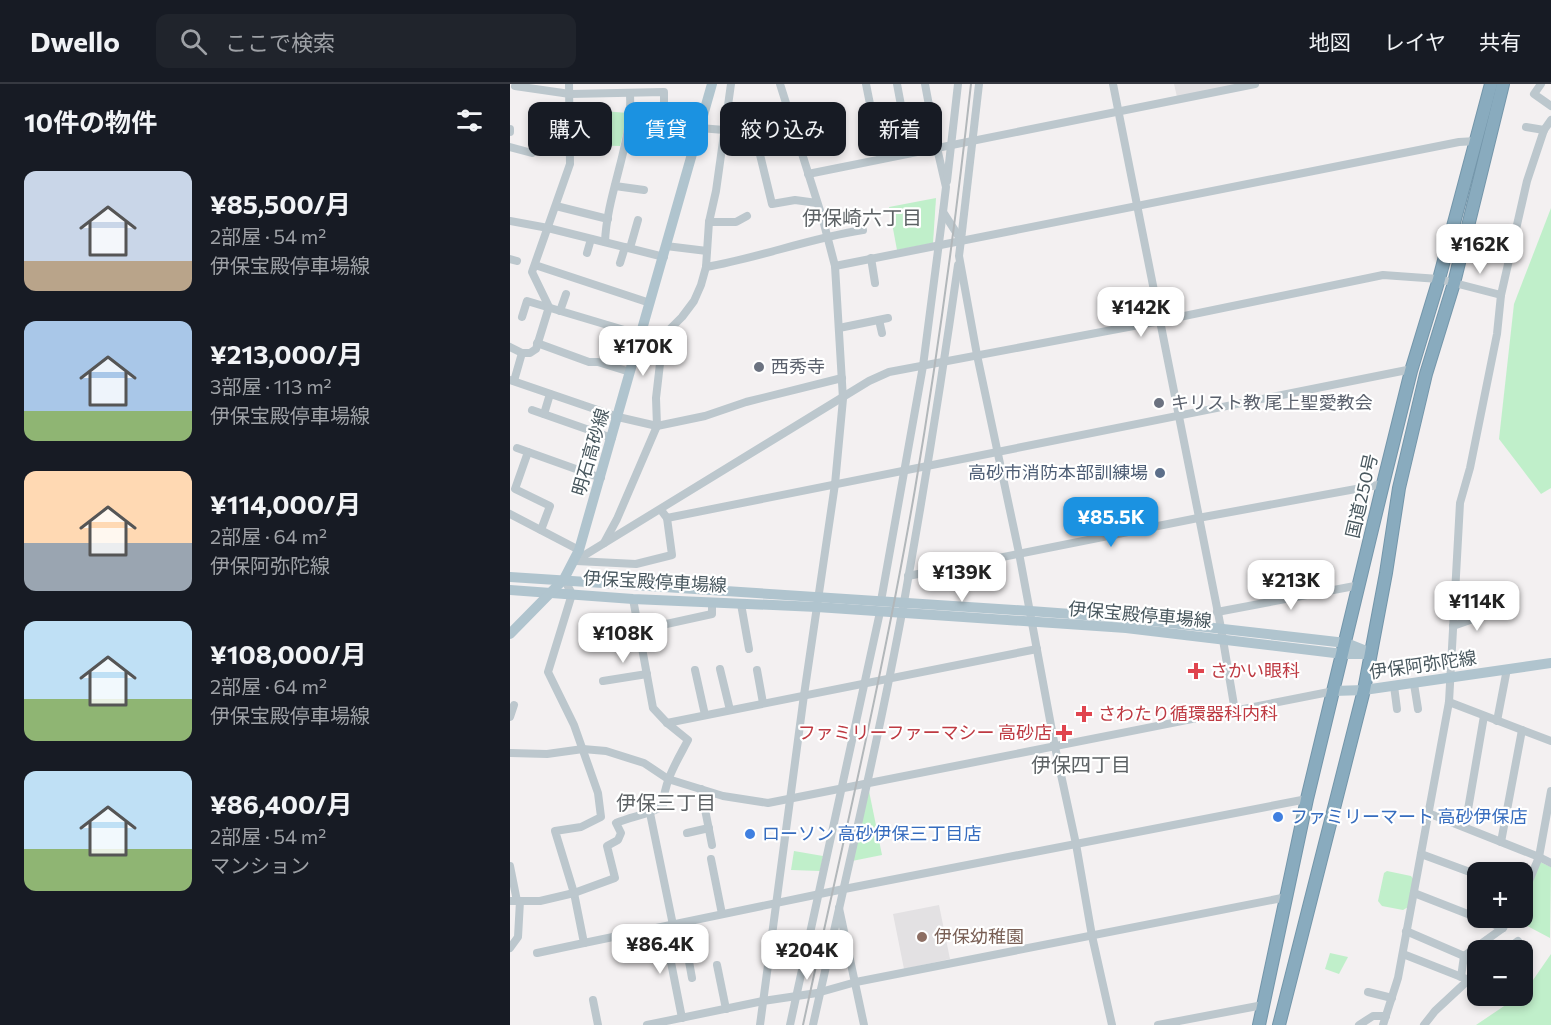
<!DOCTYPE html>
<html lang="ja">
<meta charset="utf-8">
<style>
:root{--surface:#171b24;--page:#20242c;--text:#f1f3f6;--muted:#9ea1a6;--line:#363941;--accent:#1b92e1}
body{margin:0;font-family:Commissioner,"Noto Sans JP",sans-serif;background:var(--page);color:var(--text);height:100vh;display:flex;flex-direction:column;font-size:22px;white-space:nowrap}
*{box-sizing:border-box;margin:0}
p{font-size:20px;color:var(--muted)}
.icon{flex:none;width:33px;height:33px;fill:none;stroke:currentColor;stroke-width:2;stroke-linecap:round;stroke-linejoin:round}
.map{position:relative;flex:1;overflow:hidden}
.details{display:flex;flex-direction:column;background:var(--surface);width:510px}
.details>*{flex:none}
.guide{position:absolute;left:18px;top:18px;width:570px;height:54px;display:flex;gap:12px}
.tools{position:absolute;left:957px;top:778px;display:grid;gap:12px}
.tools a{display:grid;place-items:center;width:66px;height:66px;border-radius:12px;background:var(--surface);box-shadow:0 3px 9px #0003;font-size:30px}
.price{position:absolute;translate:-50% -51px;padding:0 14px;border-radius:12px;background:#fff;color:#222;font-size:20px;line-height:39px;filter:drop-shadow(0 2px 3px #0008)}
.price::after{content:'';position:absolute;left:50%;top:36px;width:18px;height:14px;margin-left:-9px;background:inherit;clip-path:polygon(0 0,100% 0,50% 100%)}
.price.current{background:var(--accent);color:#fff}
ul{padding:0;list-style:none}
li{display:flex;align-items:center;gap:18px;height:150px;padding:0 24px}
li span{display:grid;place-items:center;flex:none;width:168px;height:120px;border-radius:12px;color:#555}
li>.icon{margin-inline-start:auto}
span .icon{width:72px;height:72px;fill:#fffc;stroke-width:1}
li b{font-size:26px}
h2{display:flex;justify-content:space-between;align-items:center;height:72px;padding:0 24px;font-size:26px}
.tag{padding:0 21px;border-radius:12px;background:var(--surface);box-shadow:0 3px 9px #0003;font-size:21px;line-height:54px}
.tag.current{background:var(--accent);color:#fff}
header{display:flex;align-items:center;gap:36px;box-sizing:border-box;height:84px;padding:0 30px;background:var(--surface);border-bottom:2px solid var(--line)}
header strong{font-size:28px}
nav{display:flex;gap:33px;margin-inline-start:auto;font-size:21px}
.search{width:420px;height:54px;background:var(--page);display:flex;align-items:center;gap:15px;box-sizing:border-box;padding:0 21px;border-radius:12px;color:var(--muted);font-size:22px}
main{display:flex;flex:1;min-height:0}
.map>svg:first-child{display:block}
.education{fill:#e3e1e3}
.green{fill:#c0efca}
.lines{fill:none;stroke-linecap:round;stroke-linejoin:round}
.highway-casing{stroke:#7496aa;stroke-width:14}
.minor{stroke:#bcc7cd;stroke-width:8}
.major{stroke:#b0c4ce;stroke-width:10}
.highway{stroke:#89abbe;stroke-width:12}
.rail{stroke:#b2b7ba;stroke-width:2}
.worship-dot{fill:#6b7280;stroke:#fff;stroke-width:2}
.service-dot{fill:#5c6f8a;stroke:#fff;stroke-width:2}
.health-dot{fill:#e0444e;stroke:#fff;stroke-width:2}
.shop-dot{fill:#3f7fe0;stroke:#fff;stroke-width:2}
.education-dot{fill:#8d6e63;stroke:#fff;stroke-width:2}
.labels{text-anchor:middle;stroke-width:4.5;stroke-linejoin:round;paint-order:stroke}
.worship-label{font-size:18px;fill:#5b616d;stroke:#fff;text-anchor:start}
.street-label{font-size:18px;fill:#48575e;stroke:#fff}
.service-label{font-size:18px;fill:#4e5e75;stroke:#fff;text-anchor:end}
.health-label{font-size:18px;fill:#be3a42;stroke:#fff;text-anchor:start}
.shop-label{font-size:18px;fill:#366cbe;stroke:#fff;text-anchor:start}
.education-label{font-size:18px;fill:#785e54;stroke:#fff;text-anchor:start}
.neighbourhood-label{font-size:20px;fill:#5d6265;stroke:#fff}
</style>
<header>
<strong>Dwello</strong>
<div class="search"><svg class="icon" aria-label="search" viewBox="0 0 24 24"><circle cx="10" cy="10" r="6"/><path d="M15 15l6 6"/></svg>ここで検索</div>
<nav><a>地図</a><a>レイヤ</a><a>共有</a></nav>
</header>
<main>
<section class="details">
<h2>10件の物件<svg class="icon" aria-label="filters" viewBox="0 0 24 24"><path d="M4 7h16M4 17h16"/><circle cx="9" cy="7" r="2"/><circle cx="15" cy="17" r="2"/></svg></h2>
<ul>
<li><span style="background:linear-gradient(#c9d6e8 75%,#b9a48a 0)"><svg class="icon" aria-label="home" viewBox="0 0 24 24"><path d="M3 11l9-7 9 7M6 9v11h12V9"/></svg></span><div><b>¥85,500/月</b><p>2部屋 · 54 m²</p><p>伊保宝殿停車場線</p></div></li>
<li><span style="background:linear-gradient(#a9c7e8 75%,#8fb573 0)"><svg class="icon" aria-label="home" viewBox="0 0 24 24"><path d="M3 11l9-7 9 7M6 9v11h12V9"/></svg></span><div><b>¥213,000/月</b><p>3部屋 · 113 m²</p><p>伊保宝殿停車場線</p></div></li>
<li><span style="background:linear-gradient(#ffd9b3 60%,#9aa5b1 0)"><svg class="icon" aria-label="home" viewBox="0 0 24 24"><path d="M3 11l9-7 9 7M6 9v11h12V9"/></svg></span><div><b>¥114,000/月</b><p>2部屋 · 64 m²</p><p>伊保阿弥陀線</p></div></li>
<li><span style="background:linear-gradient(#bfe0f5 65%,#8fb573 0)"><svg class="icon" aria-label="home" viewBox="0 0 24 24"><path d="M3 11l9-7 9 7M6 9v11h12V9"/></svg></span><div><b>¥108,000/月</b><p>2部屋 · 64 m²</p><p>伊保宝殿停車場線</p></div></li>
<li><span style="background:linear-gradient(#bfe0f5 65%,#8fb573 0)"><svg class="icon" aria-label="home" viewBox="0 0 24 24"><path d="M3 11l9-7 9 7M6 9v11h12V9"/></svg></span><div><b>¥86,400/月</b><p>2部屋 · 54 m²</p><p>マンション</p></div></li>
</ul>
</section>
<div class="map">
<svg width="1041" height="941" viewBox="0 0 1041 941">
<rect width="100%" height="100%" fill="#f3f0f1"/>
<g class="education">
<path d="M 664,0 L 730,0 L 667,13 Z"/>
<path d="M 429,821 L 440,875 L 394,885 L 383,830 Z"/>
</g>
<g class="green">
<path d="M 67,25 L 118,29 L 110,62 L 66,61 Z"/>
<path d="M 426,114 L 423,159 L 387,166 L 379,123 Z"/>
<path d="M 1041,124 L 1041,404 L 1031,410 L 989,355 L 1004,220 Z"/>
<path d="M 359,707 L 372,771 L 342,777 Z"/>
<path d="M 284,767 L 313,772 L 310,787 L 281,786 Z"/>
<path d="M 1030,778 L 1041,783 L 1040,854 L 1004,835 L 1012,834 L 1013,823 Z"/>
<path d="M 877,787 L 901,792 L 904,796 L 900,822 L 893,826 L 872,822 L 868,817 L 874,789 Z"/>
<path d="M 820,869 L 838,873 L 829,890 L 815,885 Z"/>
<path d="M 1041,870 L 1041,941 L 966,941 L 1009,912 L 1012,912 Z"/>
</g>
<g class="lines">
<defs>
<g id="highway">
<path d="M 749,941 L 797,715 L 873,400 L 901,287 L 929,195 L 981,0"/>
<path d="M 769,941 L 854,606 L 876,489 L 889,404 L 916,290 L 944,199 L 993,0"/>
</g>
</defs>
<use href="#highway" class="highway-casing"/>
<g class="minor">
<path d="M 356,0 L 371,75"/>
<path d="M 387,0 L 400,69"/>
<path d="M 415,0 L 427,64 L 436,103 L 433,128 L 451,156 L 449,172 L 467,271 L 509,469 L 545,663 L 566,760 L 582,852 L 602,941"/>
<path d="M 603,0 L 711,544 L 725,627"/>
<path d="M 1031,0 L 1024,10 L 1041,22"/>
<path d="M 5,2 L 60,10 L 154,8 L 154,30 L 121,30"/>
<path d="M 281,37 L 243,42 L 262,120 L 285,116 L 307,119"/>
<path d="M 1016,43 L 1034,46"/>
<path d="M 190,44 L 214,46"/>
<path d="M 0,45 L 0,48"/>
<path d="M 0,63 L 22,69"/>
<path d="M 298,90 L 745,0"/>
<path d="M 437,97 L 448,0"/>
<path d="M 105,102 L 134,106"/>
<path d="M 46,122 L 98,135"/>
<path d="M 0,137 L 38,144 L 154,173"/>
<path d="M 199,138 L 226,138 L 237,132"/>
<path d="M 451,156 L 469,0"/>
<path d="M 95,158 C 97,108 123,60 120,9"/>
<path d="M 156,162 L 197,167"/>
<path d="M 120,164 L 128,136"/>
<path d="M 77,169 L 81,155"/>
<path d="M 361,174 L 365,199"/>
<path d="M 0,175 L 7,177"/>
<path d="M 110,179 L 115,163"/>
<path d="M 25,181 L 140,219"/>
<path d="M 325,182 L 949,58 L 966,57"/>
<path d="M 196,183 C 249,174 300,154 353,146"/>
<path d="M 50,227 L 56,210"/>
<path d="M 12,233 L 17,217 L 131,251"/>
<path d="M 369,236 L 372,249"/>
<path d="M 329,244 L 378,234"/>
<path d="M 27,259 L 79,278 L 88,278 L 120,288"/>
<path d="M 0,263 L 12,269"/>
<path d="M 0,296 L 108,333 L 147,342 L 195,332 L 236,318 L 332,294"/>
<path d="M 4,297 L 12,269 L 20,269 L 26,265 L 39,223 L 22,188 L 60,80 L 59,0"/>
<path d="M 22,326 L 102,354"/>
<path d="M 34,330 L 40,310"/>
<path d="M 7,364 L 91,394"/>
<path d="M 18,368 L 5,405 L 40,422 L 31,446"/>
<path d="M 151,426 L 157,434 L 902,285"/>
<path d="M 0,430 L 69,466"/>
<path d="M 94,459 L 107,435 L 147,342 L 146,314 L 151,271 L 160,245 L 172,233 L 184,217 L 191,201 L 196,183 L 199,138 L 206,107 L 221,0"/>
<path d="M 65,477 L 359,297 L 379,288 L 650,237 L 873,191 L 929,195 L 991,211"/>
<path d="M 66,477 L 126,480 L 162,471 L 157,434"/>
<path d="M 398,492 L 688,434 L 873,400"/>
<path d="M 54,495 L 62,510 L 38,588 L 64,641 L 88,709 L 91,733 L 71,743 L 45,747 L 64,809 L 74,859 L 329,806 L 797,715"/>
<path d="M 371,517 L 413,282 L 433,128"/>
<path d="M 231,520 L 239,565"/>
<path d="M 707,528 L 850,501"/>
<path d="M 943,542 L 983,528"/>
<path d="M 129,546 L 202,530 L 202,518"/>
<path d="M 210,585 L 220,626"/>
<path d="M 185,586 L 195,631"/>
<path d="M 247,586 L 253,619"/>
<path d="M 93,597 L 137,590"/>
<path d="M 904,600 L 908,625"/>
<path d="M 884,602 L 887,625"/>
<path d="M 939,618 L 1041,657"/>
<path d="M 0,633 L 4,621"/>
<path d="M 987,637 L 997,585"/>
<path d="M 157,639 L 527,565"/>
<path d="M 0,669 L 37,670 L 73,665 L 96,667 L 134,679 L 158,695 L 213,712 L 258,719 L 824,607"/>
<path d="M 191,705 L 202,761"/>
<path d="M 140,729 L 163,841"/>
<path d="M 918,729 L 1029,773 L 1041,779"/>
<path d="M 955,743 L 974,632"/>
<path d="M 177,749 L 199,744"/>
<path d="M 991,758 L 1012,646"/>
<path d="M 911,770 L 968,791"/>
<path d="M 201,775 L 212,830"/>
<path d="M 0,782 L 7,817"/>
<path d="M 904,809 L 968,834"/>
<path d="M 1012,814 L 1029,773 L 1041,707"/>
<path d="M 0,817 L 30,817 L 64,809 L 105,794 L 97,762 L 108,756 L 111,749 L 106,739 C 122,732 138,731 153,722 C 154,697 167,677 178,656 L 157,639 L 143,624 L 123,515"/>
<path d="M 329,824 L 354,941"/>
<path d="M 968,834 L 993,844"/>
<path d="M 172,839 L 182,894"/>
<path d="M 154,843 L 172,934"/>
<path d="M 896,847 L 954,872"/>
<path d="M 0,864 L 8,853 L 10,817"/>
<path d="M 995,867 L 1008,857 L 1017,870"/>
<path d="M 27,869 L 74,859"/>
<path d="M 893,870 L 954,894"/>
<path d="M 207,881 L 216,925"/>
<path d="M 951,893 L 954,872 L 993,844 L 999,834"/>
<path d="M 858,908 L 882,914"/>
<path d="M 83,916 L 88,941"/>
<path d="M 137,941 L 253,917 L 307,909 L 346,898 L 777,813"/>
<path d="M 250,941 L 294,611 L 325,400 L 333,315 L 325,182 L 313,136 L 270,0"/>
<path d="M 280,941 L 370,528"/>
<path d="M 303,941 C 334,800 368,660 394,518 C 414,406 432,294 448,181"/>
<path d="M 648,941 L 753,921"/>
<path d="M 849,941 L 863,932 L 876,932"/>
<path d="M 873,941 L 888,894 L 939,618 L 950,419 L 960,384 L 987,250 L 991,211 L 1017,97 L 1034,46 L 1041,36"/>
<path d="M 914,941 L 925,927 L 968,887"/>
</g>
<g class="major">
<path d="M 0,493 L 520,527 L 616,534 L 836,559 L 861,569"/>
<path d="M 0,506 L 123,515 L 307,523 L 616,544 L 833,570 L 854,570"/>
<path d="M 0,550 L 54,495 L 69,466 L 202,0"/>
<path d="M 824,607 L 854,606 L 1041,579"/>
</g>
<use href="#highway" class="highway"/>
<path class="rail" d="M 293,941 C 332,763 374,585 405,405 C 428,270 446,135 461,0"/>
</g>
<g class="worship-dot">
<circle cx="249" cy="283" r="6"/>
<circle cx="649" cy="319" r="6"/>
</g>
<circle class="service-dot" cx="650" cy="389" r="6"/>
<g class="health-dot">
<path d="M683 578h6v6h6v6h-6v6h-6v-6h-6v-6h6z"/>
<path d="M571 621h6v6h6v6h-6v6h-6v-6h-6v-6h6z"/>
<path d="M551 640h6v6h6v6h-6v6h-6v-6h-6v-6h6z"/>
</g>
<g class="shop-dot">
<circle cx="768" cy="733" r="6"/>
<circle cx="240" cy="750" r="6"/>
</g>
<circle class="education-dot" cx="412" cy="853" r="6"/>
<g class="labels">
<g class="worship-label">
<text x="261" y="289">西秀寺</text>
<text x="661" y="325">キリスト教 尾上聖愛教会</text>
</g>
<g class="street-label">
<text transform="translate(81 368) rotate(-74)" y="6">明石高砂線</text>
<text transform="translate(852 412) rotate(-77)" y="6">国道250号</text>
<text transform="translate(145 498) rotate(3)" y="6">伊保宝殿停車場線</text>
<text transform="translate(630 531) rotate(5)" y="6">伊保宝殿停車場線</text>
<text transform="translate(913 581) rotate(-8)" y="6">伊保阿弥陀線</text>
</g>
<g class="service-label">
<text x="638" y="395">高砂市消防本部訓練場</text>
</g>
<g class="health-label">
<text x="700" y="593">さかい眼科</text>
<text x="588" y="636">さわたり循環器科内科</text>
<text x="542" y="655" text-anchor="end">ファミリーファーマシー 高砂店</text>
</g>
<g class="shop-label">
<text x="780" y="739">ファミリーマート 高砂伊保店</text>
<text x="252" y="756">ローソン 高砂伊保三丁目店</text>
</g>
<g class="education-label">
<text x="424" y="859">伊保幼稚園</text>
</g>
<g class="neighbourhood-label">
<text x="352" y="141">伊保崎六丁目</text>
<text x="571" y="688">伊保四丁目</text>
<text x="156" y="726">伊保三丁目</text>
</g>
</g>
</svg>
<div class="tools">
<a>+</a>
<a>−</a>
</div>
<b class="price" style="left:970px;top:191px">¥162K</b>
<b class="price" style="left:631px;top:254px">¥142K</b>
<b class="price" style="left:133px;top:293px">¥170K</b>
<b class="price current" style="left:601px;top:464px">¥85.5K</b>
<b class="price" style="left:452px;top:519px">¥139K</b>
<b class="price" style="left:781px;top:527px">¥213K</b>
<b class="price" style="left:967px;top:548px">¥114K</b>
<b class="price" style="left:113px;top:580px">¥108K</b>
<b class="price" style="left:150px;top:891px">¥86.4K</b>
<b class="price" style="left:297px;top:897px">¥204K</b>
<div class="guide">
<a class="tag">購入</a>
<a class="tag current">賃貸</a>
<a class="tag">絞り込み</a>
<a class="tag">新着</a>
</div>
</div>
</main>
